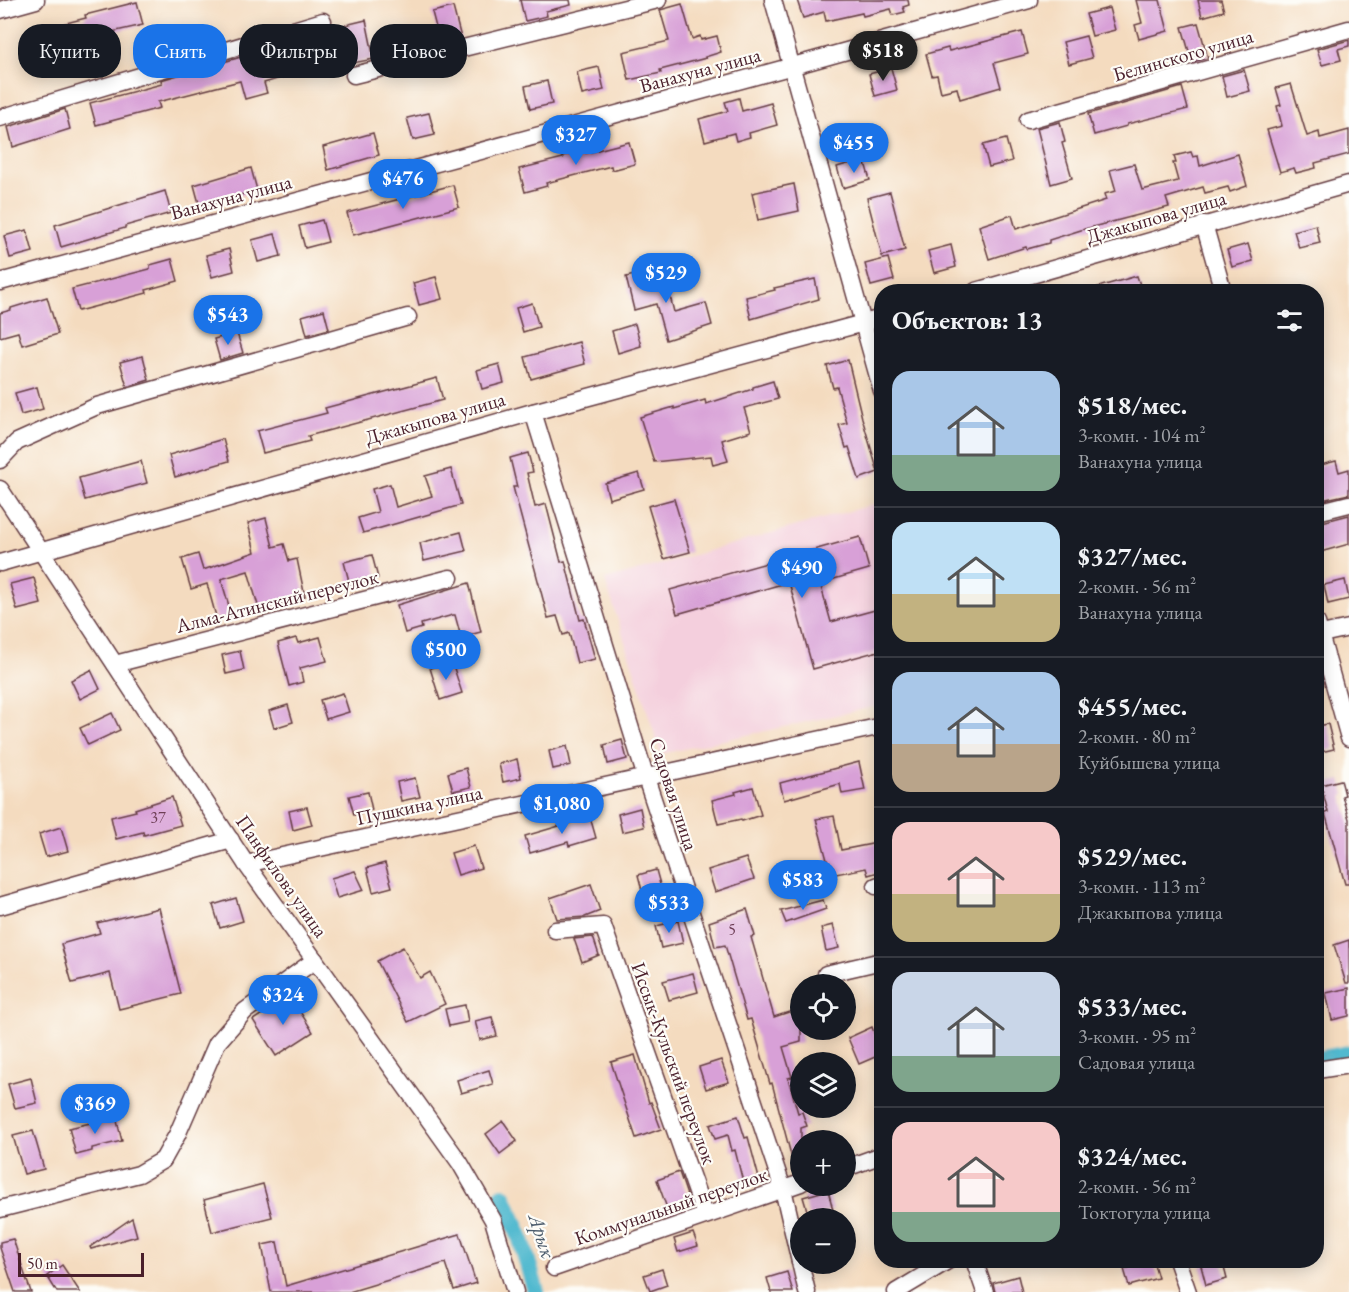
<!DOCTYPE html>
<html lang="ru">
<meta charset="utf-8">
<style>
:root{--surface:#171b24;--page:#242831;--text:#f1f3f6;--muted:#9ea1a6;--line:#363941;--accent:#1a73e8}
body{margin:0;font-family:"EB Garamond",serif;background:var(--page);color:var(--text);height:100vh;display:flex;flex-direction:column;font-size:22px;white-space:nowrap}
*{box-sizing:border-box;margin:0}
p{font-size:20px;color:var(--muted)}
.icon{flex:none;width:33px;height:33px;fill:none;stroke:currentColor;stroke-width:2;stroke-linecap:round;stroke-linejoin:round}
.map{position:relative;flex:1;overflow:hidden}
.drawer{position:absolute;left:874px;top:284px;width:450px;height:984px;display:flex;flex-direction:column;background:var(--surface);border-radius:24px;box-shadow:0 3px 15px #0003}
.drawer>*{flex:none}
.banner{position:absolute;left:18px;top:24px;width:570px;height:54px;display:flex;gap:12px}
.fabs{position:absolute;left:790px;top:974px;display:grid;gap:12px}
.fabs a{display:grid;place-items:center;width:66px;height:66px;border-radius:50%;background:var(--surface);box-shadow:0 3px 15px #0003;font-size:30px}
.scale{position:absolute;left:18px;bottom:15px;width:126px;box-sizing:border-box;padding-left:6px;border:3px solid #4a1f2b;border-top:0;font-size:16px;line-height:21px;white-space:nowrap;color:#4a1f2b;-webkit-text-stroke:4px #fdfcf7;paint-order:stroke}
.price{position:absolute;translate:-50% -51px;padding:0 14px;border-radius:21px;background:var(--accent);color:#fff;font-size:20px;line-height:39px;filter:drop-shadow(0 2px 3px #0008)}
.price::after{content:'';position:absolute;left:50%;top:36px;width:18px;height:14px;margin-left:-9px;background:inherit;clip-path:polygon(0 0,100% 0,50% 100%)}
.price.current{background:#222;color:#fff}
ul{padding:0;list-style:none}
li{display:flex;align-items:center;gap:18px;height:150px;padding:0 18px}
li+li{border-top:2px solid var(--line)}
li span{display:grid;place-items:center;flex:none;width:168px;height:120px;border-radius:18px;color:#555}
li>.icon{margin-inline-start:auto}
span .icon{width:72px;height:72px;fill:#fffc;stroke-width:1}
li b{font-size:26px}
h2{display:flex;justify-content:space-between;align-items:center;height:72px;padding:0 18px;font-size:26px}
.tag{padding:0 21px;border-radius:24px;background:var(--surface);box-shadow:0 3px 15px #0003;font-size:21px;line-height:54px}
.tag.current{background:var(--accent);color:#fff}
.map>svg:first-child{display:block}
.built{fill:#f4cfdd}
.lines{fill:none;stroke-linecap:round;stroke-linejoin:round}
.canal{stroke:#51b9cf;stroke-width:18}
.building{fill:#d8a0d7}
.minor-casing{stroke:#643b41;stroke-width:19}
.minor{stroke:#fff;stroke-width:16}
.labels{text-anchor:middle;stroke-width:4.5;stroke-linejoin:round;paint-order:stroke}
.number-label{font-size:16px;fill:#6e3f56}
.street-label{font-size:20px;fill:#4a1f2b;stroke:#fdfcf7}
.water-label{font-size:21px;font-style:italic;fill:#4d5d6d;stroke:#fdfcf7}
</style>
<div class="map">
<svg width="1349" height="1292" viewBox="0 0 1349 1292">
<rect width="100%" height="100%" fill="#fdfcf7"/>
<filter id="ink" filterUnits="userSpaceOnUse"><feTurbulence type="fractalNoise" baseFrequency=".0167" numOctaves="2"/><feDisplacementMap in="SourceGraphic" scale="12" xChannelSelector="R" yChannelSelector="G"/><feConvolveMatrix kernelMatrix="1 2 1 2 8 2 1 2 1" color-interpolation-filters="sRGB"/></filter>
<filter id="wash" filterUnits="userSpaceOnUse"><feTurbulence type="fractalNoise" baseFrequency=".008" numOctaves="4" result="noise"/><feDisplacementMap in="SourceGraphic" scale="24" xChannelSelector="R" yChannelSelector="G"/><feGaussianBlur stdDeviation="1.35" result="paint"/><feColorMatrix in="noise" values="0 0 0 0 0 0 0 0 0 0 0 0 0 0 0 0 0 1.4 0 .05"/><feComposite in="paint" operator="in"/></filter>
<g filter="url(#wash)">
<rect width="100%" height="100%" fill="#f4dbbf"/>
<path class="built" d="M 882,502 L 882,705 L 661,754 L 605,580 Z"/>
<g class="lines">
<g class="canal">
<path d="M 1317,1060 L 1349,1054"/>
<path d="M 503,1196 L 520,1236 L 536,1292"/>
</g>
</g>
<g id="blocks">
<g class="building">
<path d="M 520,0 L 570,0 L 571,5 L 546,11 L 547,16 L 525,21 Z"/>
<path d="M 797,0 L 908,0 L 909,5 L 903,7 L 905,12 L 893,15 L 891,9 L 863,16 L 862,13 L 826,21 L 824,12 L 803,18 Z"/>
<path d="M 1136,0 L 1160,0 L 1168,31 L 1139,39 L 1135,25 L 1142,23 Z"/>
<path d="M 1198,0 L 1221,0 L 1224,11 L 1202,17 Z"/>
<path d="M 137,2 L 143,25 L 72,41 L 73,45 L 51,50 L 46,28 L 86,18 L 85,15 Z"/>
<path d="M 682,4 L 692,39 L 700,36 L 701,40 L 717,36 L 721,52 L 705,57 L 706,58 L 660,70 L 661,73 L 629,80 L 623,52 L 669,41 L 660,10 Z"/>
<path d="M 453,7 L 461,38 L 440,43 L 432,12 Z"/>
<path d="M 1109,8 L 1115,30 L 1092,36 L 1086,14 Z"/>
<path d="M 366,20 L 374,59 L 353,63 L 350,49 L 295,64 L 297,73 L 264,83 L 267,93 L 245,99 L 240,81 L 158,102 L 160,108 L 96,125 L 90,103 L 162,84 L 161,80 L 345,27 L 345,25 Z"/>
<path d="M 1198,23 L 1208,58 L 1192,62 L 1182,27 Z"/>
<path d="M 1022,32 L 1028,54 L 994,63 L 1001,87 L 960,99 L 957,88 L 941,92 L 937,75 L 932,76 L 926,54 L 948,48 L 949,51 Z"/>
<path d="M 1086,36 L 1092,58 L 1069,64 L 1063,42 Z"/>
<path d="M 1349,40 L 1349,46 L 1338,49 L 1341,60 L 1322,65 L 1317,49 Z"/>
<path d="M 599,67 L 604,90 L 582,95 L 577,72 Z"/>
<path d="M 891,68 L 897,90 L 875,96 L 869,74 Z"/>
<path d="M 1244,70 L 1250,91 L 1227,97 L 1222,76 Z"/>
<path d="M 547,81 L 552,104 L 530,109 L 525,86 Z"/>
<path d="M 1291,84 L 1307,136 L 1319,132 L 1320,138 L 1349,130 L 1349,154 L 1315,163 L 1316,168 L 1296,173 L 1294,168 L 1280,172 L 1267,130 L 1282,126 L 1277,106 L 1281,105 L 1276,88 Z"/>
<path d="M 1182,87 L 1188,109 L 1127,124 L 1127,126 L 1094,135 L 1088,114 Z"/>
<path d="M 739,98 L 742,111 L 771,103 L 777,125 L 749,133 L 750,137 L 736,141 L 734,133 L 705,141 L 699,119 L 728,111 L 725,102 Z"/>
<path d="M 65,109 L 70,129 L 13,147 L 8,127 Z"/>
<path d="M 429,113 L 435,135 L 413,140 L 407,118 Z"/>
<path d="M 1060,122 L 1065,142 L 1062,143 L 1072,178 L 1051,184 L 1037,128 Z"/>
<path d="M 373,133 L 379,155 L 328,170 L 323,147 Z"/>
<path d="M 1006,139 L 1012,161 L 989,167 L 983,145 Z"/>
<path d="M 629,142 L 635,164 L 612,170 L 611,166 L 546,183 L 547,186 L 525,192 L 519,169 L 563,158 L 562,156 L 585,150 L 586,153 Z"/>
<path d="M 1191,152 L 1193,157 L 1198,156 L 1200,166 L 1238,154 L 1247,186 L 1230,192 L 1228,187 L 1205,193 L 1203,187 L 1166,198 L 1169,207 L 1081,230 L 1049,240 L 1049,243 L 1027,249 L 1026,247 L 989,259 L 979,226 L 1012,215 L 1016,229 L 1106,200 L 1104,194 L 1116,191 L 1110,170 L 1134,164 L 1142,190 L 1178,181 L 1173,163 L 1176,163 L 1174,156 Z"/>
<path d="M 864,159 L 870,180 L 843,188 L 837,167 Z"/>
<path d="M 251,168 L 257,190 L 200,207 L 194,185 Z"/>
<path d="M 794,184 L 799,211 L 758,220 L 752,193 Z"/>
<path d="M 453,185 L 459,207 L 353,235 L 347,213 Z"/>
<path d="M 165,191 L 171,213 L 125,226 L 125,228 L 61,247 L 55,225 Z"/>
<path d="M 890,192 L 905,250 L 882,256 L 867,198 Z"/>
<path d="M 322,220 L 328,242 L 305,248 L 299,226 Z"/>
<path d="M 1316,225 L 1320,243 L 1299,248 L 1294,231 Z"/>
<path d="M 27,230 L 33,252 L 10,258 L 4,236 Z"/>
<path d="M 275,234 L 281,256 L 258,262 L 252,240 Z"/>
<path d="M 1248,244 L 1253,261 L 1232,267 L 1227,250 Z"/>
<path d="M 951,245 L 956,267 L 934,273 L 928,251 Z"/>
<path d="M 229,249 L 234,271 L 212,277 L 206,255 Z"/>
<path d="M 888,258 L 894,280 L 871,286 L 865,264 Z"/>
<path d="M 172,259 L 178,281 L 146,290 L 147,293 L 78,311 L 72,289 L 150,269 L 150,265 Z"/>
<path d="M 663,268 L 674,312 L 706,303 L 712,325 L 666,340 L 656,304 L 634,310 L 626,277 Z"/>
<path d="M 1137,276 L 1142,291 L 1099,291 L 1098,287 Z"/>
<path d="M 436,277 L 442,299 L 419,305 L 413,283 Z"/>
<path d="M 815,279 L 819,299 L 751,319 L 746,297 L 775,290 L 774,288 Z"/>
<path d="M 47,297 L 58,334 L 22,345 L 18,332 L 0,337 L 0,313 L 11,310 L 11,308 Z"/>
<path d="M 532,303 L 539,327 L 523,332 L 516,308 Z"/>
<path d="M 324,310 L 329,329 L 307,335 L 302,316 Z"/>
<path d="M 635,324 L 641,346 L 618,353 L 612,331 Z"/>
<path d="M 237,333 L 243,353 L 220,360 L 214,339 Z"/>
<path d="M 579,342 L 585,364 L 531,379 L 525,357 Z"/>
<path d="M 143,356 L 149,380 L 127,387 L 120,362 Z"/>
<path d="M 848,360 L 862,418 L 878,472 L 859,479 L 849,447 L 846,448 L 839,425 L 847,423 L 837,387 L 833,388 L 827,366 Z"/>
<path d="M 499,364 L 504,383 L 482,389 L 477,370 Z"/>
<path d="M 437,378 L 443,400 L 308,436 L 310,441 L 263,453 L 257,431 L 327,413 L 325,408 Z"/>
<path d="M 773,381 L 778,399 L 744,408 L 751,431 L 722,440 L 728,461 L 713,465 L 711,456 L 654,462 L 640,417 L 674,407 L 674,409 L 705,400 L 706,404 L 753,389 L 753,387 Z"/>
<path d="M 37,387 L 43,409 L 21,415 L 15,393 Z"/>
<path d="M 223,439 L 229,461 L 175,477 L 169,455 Z"/>
<path d="M 528,453 L 533,472 L 527,473 L 535,507 L 546,504 L 561,562 L 565,561 L 580,620 L 584,619 L 595,659 L 577,663 L 569,633 L 563,635 L 557,616 L 548,618 L 513,487 L 517,487 L 510,458 Z"/>
<path d="M 141,461 L 147,483 L 85,500 L 79,478 Z"/>
<path d="M 1336,461 L 1339,472 L 1349,469 L 1349,494 L 1317,501 L 1317,466 Z"/>
<path d="M 451,469 L 461,505 L 363,533 L 358,518 L 378,512 L 372,489 L 390,484 L 396,507 L 432,496 L 425,476 Z"/>
<path d="M 639,473 L 644,489 L 609,499 L 605,483 Z"/>
<path d="M 674,499 L 690,552 L 664,559 L 648,506 Z"/>
<path d="M 1349,515 L 1349,544 L 1317,553 L 1317,525 L 1322,523 L 1322,522 Z"/>
<path d="M 266,518 L 273,547 L 284,544 L 289,561 L 297,559 L 305,597 L 259,609 L 248,571 L 221,579 L 232,616 L 217,620 L 207,584 L 191,589 L 182,559 L 198,554 L 203,570 L 255,552 L 248,523 Z"/>
<path d="M 461,532 L 466,551 L 424,561 L 420,543 Z"/>
<path d="M 860,537 L 869,569 L 820,583 L 831,622 L 882,608 L 882,650 L 813,669 L 789,582 L 677,614 L 670,590 Z"/>
<path d="M 372,555 L 378,578 L 350,585 L 344,562 Z"/>
<path d="M 34,578 L 41,604 L 17,610 L 10,584 Z"/>
<path d="M 1345,580 L 1349,599 L 1328,604 L 1324,585 Z"/>
<path d="M 469,583 L 481,632 L 461,637 L 455,615 L 453,615 L 421,624 L 422,628 L 405,633 L 397,605 Z"/>
<path d="M 320,637 L 327,661 L 300,668 L 303,682 L 289,686 L 278,643 L 296,638 L 298,643 Z"/>
<path d="M 240,651 L 244,670 L 226,674 L 222,655 Z"/>
<path d="M 452,662 L 462,693 L 440,700 L 430,668 Z"/>
<path d="M 91,670 L 100,689 L 80,699 L 71,680 Z"/>
<path d="M 343,693 L 349,712 L 326,719 L 320,700 Z"/>
<path d="M 288,705 L 293,722 L 274,728 L 269,711 Z"/>
<path d="M 112,713 L 120,730 L 88,745 L 80,728 Z"/>
<path d="M 1328,724 L 1334,749 L 1317,753 L 1317,726 Z"/>
<path d="M 622,740 L 627,759 L 608,764 L 604,745 Z"/>
<path d="M 567,746 L 571,765 L 553,769 L 549,751 Z"/>
<path d="M 517,759 L 521,778 L 503,782 L 499,764 Z"/>
<path d="M 859,762 L 865,790 L 842,794 L 840,784 L 784,800 L 780,783 Z"/>
<path d="M 466,768 L 471,787 L 453,791 L 448,773 Z"/>
<path d="M 415,778 L 420,797 L 401,801 L 397,782 Z"/>
<path d="M 1341,780 L 1345,795 L 1342,796 L 1349,819 L 1349,884 L 1345,884 L 1325,813 L 1328,812 L 1321,785 Z"/>
<path d="M 753,787 L 761,815 L 742,821 L 741,819 L 718,824 L 712,800 L 736,794 L 735,792 Z"/>
<path d="M 368,792 L 372,810 L 354,815 L 349,796 Z"/>
<path d="M 172,797 L 181,825 L 144,835 L 143,832 L 116,839 L 111,817 L 136,811 L 135,809 Z"/>
<path d="M 307,807 L 312,825 L 293,830 L 289,811 Z"/>
<path d="M 640,808 L 644,827 L 622,832 L 618,814 Z"/>
<path d="M 834,816 L 841,850 L 882,842 L 882,871 L 868,875 L 866,868 L 831,875 L 816,819 Z"/>
<path d="M 590,817 L 596,838 L 569,846 L 568,842 L 530,853 L 525,836 Z"/>
<path d="M 61,827 L 68,851 L 46,857 L 39,834 Z"/>
<path d="M 474,846 L 481,868 L 458,875 L 451,853 Z"/>
<path d="M 746,858 L 754,879 L 715,892 L 708,870 Z"/>
<path d="M 385,863 L 392,887 L 373,892 L 367,868 Z"/>
<path d="M 656,870 L 661,888 L 643,894 L 638,875 Z"/>
<path d="M 355,871 L 364,890 L 337,898 L 331,878 Z"/>
<path d="M 591,884 L 600,911 L 585,917 L 557,919 L 550,898 Z"/>
<path d="M 236,898 L 243,921 L 220,928 L 213,905 Z"/>
<path d="M 823,900 L 826,909 L 786,923 L 781,911 Z"/>
<path d="M 159,908 L 181,994 L 119,1009 L 110,973 L 72,983 L 61,944 L 100,933 L 97,923 Z"/>
<path d="M 747,909 L 755,936 L 751,937 L 774,1017 L 801,1008 L 801,1042 L 783,1047 L 792,1077 L 788,1078 L 798,1113 L 802,1112 L 807,1126 L 801,1128 L 801,1173 L 796,1174 L 772,1083 L 770,1084 L 751,1019 L 747,1020 L 725,945 L 715,947 L 709,922 Z"/>
<path d="M 678,921 L 683,943 L 661,948 L 656,926 Z"/>
<path d="M 833,925 L 839,948 L 826,951 L 821,928 Z"/>
<path d="M 593,937 L 599,955 L 582,962 L 574,939 Z"/>
<path d="M 1349,940 L 1349,983 L 1346,983 L 1334,945 Z"/>
<path d="M 403,947 L 420,978 L 430,972 L 445,1004 L 408,1022 L 377,961 Z"/>
<path d="M 693,973 L 698,992 L 669,1000 L 663,981 Z"/>
<path d="M 1349,988 L 1349,1016 L 1332,1020 L 1326,993 Z"/>
<path d="M 290,996 L 313,1032 L 276,1056 L 253,1020 Z"/>
<path d="M 465,1005 L 468,1022 L 449,1026 L 445,1009 Z"/>
<path d="M 492,1017 L 497,1036 L 480,1040 L 475,1021 Z"/>
<path d="M 872,1027 L 882,1054 L 859,1064 L 848,1038 Z"/>
<path d="M 635,1055 L 649,1103 L 651,1102 L 661,1129 L 636,1138 L 611,1062 Z"/>
<path d="M 721,1060 L 729,1082 L 706,1089 L 699,1067 Z"/>
<path d="M 489,1070 L 493,1084 L 461,1093 L 457,1080 Z"/>
<path d="M 31,1078 L 37,1103 L 15,1108 L 8,1084 Z"/>
<path d="M 738,1116 L 745,1138 L 748,1137 L 760,1182 L 744,1186 L 735,1150 L 732,1151 L 728,1135 L 715,1139 L 710,1125 Z"/>
<path d="M 116,1117 L 122,1141 L 92,1148 L 92,1151 L 76,1155 L 69,1128 Z"/>
<path d="M 503,1121 L 517,1141 L 500,1154 L 486,1134 Z"/>
<path d="M 33,1131 L 44,1169 L 24,1174 L 13,1136 Z"/>
<path d="M 679,1172 L 691,1207 L 669,1214 L 657,1180 Z"/>
<path d="M 263,1184 L 272,1217 L 212,1232 L 204,1200 Z"/>
<path d="M 828,1190 L 833,1210 L 809,1217 L 803,1197 Z"/>
<path d="M 132,1218 L 137,1236 L 91,1249 L 90,1247 Z"/>
<path d="M 693,1233 L 698,1246 L 678,1252 L 674,1239 Z"/>
<path d="M 460,1234 L 476,1283 L 454,1290 L 445,1263 L 349,1292 L 271,1292 L 262,1245 L 277,1242 L 286,1286 Z"/>
<path d="M 13,1239 L 25,1275 L 31,1292 L 15,1292 L 0,1248 L 0,1242 Z"/>
<path d="M 1222,1260 L 1227,1279 L 1206,1285 L 1201,1266 Z"/>
<path d="M 1153,1261 L 1158,1278 L 1129,1286 L 1124,1269 Z"/>
<path d="M 62,1265 L 80,1292 L 57,1292 L 47,1276 Z"/>
<path d="M 662,1269 L 667,1285 L 650,1291 L 644,1275 Z"/>
<path d="M 787,1272 L 793,1292 L 771,1292 L 767,1278 Z"/>
<path d="M 1018,1276 L 1022,1292 L 995,1292 L 993,1283 Z"/>
</g>
</g>
</g>
<g filter="url(#ink)">
<use href="#blocks" fill-opacity="0" stroke="#643b41" stroke-width="1.5"/>
<g class="lines">
<defs>
<g id="minor">
<path d="M 773,0 L 882,391"/>
<path d="M 0,10 L 36,0"/>
<path d="M 354,75 L 658,0"/>
<path d="M 0,118 L 323,21"/>
<path d="M 1028,120 L 1349,29"/>
<path d="M 1204,224 L 1223,291"/>
<path d="M 0,282 L 793,66 L 1029,0"/>
<path d="M 976,291 L 1349,184"/>
<path d="M 533,412 L 646,778 L 783,1189 L 807,1292"/>
<path d="M 0,460 L 17,442 L 97,406 L 408,317"/>
<path d="M 0,489 L 246,864 L 460,1163 L 493,1220 L 515,1292"/>
<path d="M 1317,512 L 1349,504"/>
<path d="M 0,563 L 533,412 L 882,318"/>
<path d="M 1317,623 L 1349,738"/>
<path d="M 1317,635 L 1349,628"/>
<path d="M 115,664 L 450,578"/>
<path d="M 246,864 L 882,726"/>
<path d="M 876,886 L 882,884"/>
<path d="M 0,906 L 231,840"/>
<path d="M 555,930 L 603,926 L 705,1215"/>
<path d="M 826,974 L 882,961"/>
<path d="M 1317,1070 L 1349,1065"/>
<path d="M 846,1168 L 882,1155"/>
<path d="M 0,1209 L 139,1174 L 163,1160 L 177,1135 L 217,1043 L 245,1011 L 315,960"/>
<path d="M 974,1260 L 985,1292"/>
<path d="M 1177,1260 L 1188,1292"/>
<path d="M 554,1268 L 801,1183"/>
<path d="M 896,1292 L 949,1260"/>
</g>
</defs>
<use href="#minor" class="minor-casing"/>
<use href="#minor" class="minor"/>
</g>
</g>
<g class="labels">
<g class="number-label">
<text x="158" y="823">37</text>
<text x="732" y="935">5</text>
</g>
<g class="street-label">
<text transform="translate(1183 55) rotate(-16)" y="7">Белинского улица</text>
<text transform="translate(700 70) rotate(-15)" y="7">Ванахуна улица</text>
<text transform="translate(231 197) rotate(-15)" y="7">Ванахуна улица</text>
<text transform="translate(1156 217) rotate(-16)" y="7">Джакыпова улица</text>
<text transform="translate(435 418) rotate(-16)" y="7">Джакыпова улица</text>
<text transform="translate(277 601) rotate(-14)" y="7">Алма-Атинский переулок</text>
<text transform="translate(674 794) rotate(72)" y="7">Садовая улица</text>
<text transform="translate(419 805) rotate(-12)" y="7">Пушкина улица</text>
<text transform="translate(282 876) rotate(55)" y="7">Панфилова улица</text>
<text transform="translate(674 1063) rotate(70)" y="7">Иссык-Кульский переулок</text>
<text transform="translate(671 1206) rotate(-19)" y="7">Коммунальный переулок</text>
</g>
<g class="water-label">
<text transform="translate(542 1236) rotate(72)" y="7">Арык</text>
</g>
</g>
</svg>
<div class="fabs">
<a><svg class="icon" aria-label="locate" viewBox="0 0 24 24"><circle cx="12" cy="12" r="6"/><path d="M12 2v4M12 18v4M2 12h4M18 12h4"/></svg></a>
<a><svg class="icon" aria-label="layers" viewBox="0 0 24 24"><path d="M12 4l9 5-9 5-9-5zM3 14l9 5 9-5"/></svg></a>
<a>+</a>
<a>−</a>
</div>
<div class="scale">50 m</div>
<b class="price current" style="left:883px;top:82px">$518</b>
<b class="price" style="left:576px;top:166px">$327</b>
<b class="price" style="left:854px;top:174px">$455</b>
<b class="price" style="left:403px;top:210px">$476</b>
<b class="price" style="left:666px;top:304px">$529</b>
<b class="price" style="left:228px;top:346px">$543</b>
<b class="price" style="left:802px;top:599px">$490</b>
<b class="price" style="left:446px;top:681px">$500</b>
<b class="price" style="left:562px;top:835px">$1,080</b>
<b class="price" style="left:803px;top:911px">$583</b>
<b class="price" style="left:669px;top:934px">$533</b>
<b class="price" style="left:283px;top:1026px">$324</b>
<b class="price" style="left:95px;top:1135px">$369</b>
<div class="banner">
<a class="tag">Купить</a>
<a class="tag current">Снять</a>
<a class="tag">Фильтры</a>
<a class="tag">Новое</a>
</div>
<section class="drawer">
<h2>Объектов: 13<svg class="icon" aria-label="filters" viewBox="0 0 24 24"><path d="M4 7h16M4 17h16"/><circle cx="9" cy="7" r="2"/><circle cx="15" cy="17" r="2"/></svg></h2>
<ul>
<li><span style="background:linear-gradient(#a9c7e8 70%,#7fa58c 0)"><svg class="icon" aria-label="home" viewBox="0 0 24 24"><path d="M3 11l9-7 9 7M6 9v11h12V9"/></svg></span><div><b>$518/мес.</b><p>3-комн. · 104 m²</p><p>Ванахуна улица</p></div></li>
<li><span style="background:linear-gradient(#bfe0f5 60%,#c2b280 0)"><svg class="icon" aria-label="home" viewBox="0 0 24 24"><path d="M3 11l9-7 9 7M6 9v11h12V9"/></svg></span><div><b>$327/мес.</b><p>2-комн. · 56 m²</p><p>Ванахуна улица</p></div></li>
<li><span style="background:linear-gradient(#a9c7e8 60%,#b9a48a 0)"><svg class="icon" aria-label="home" viewBox="0 0 24 24"><path d="M3 11l9-7 9 7M6 9v11h12V9"/></svg></span><div><b>$455/мес.</b><p>2-комн. · 80 m²</p><p>Куйбышева улица</p></div></li>
<li><span style="background:linear-gradient(#f6c9c9 60%,#c2b280 0)"><svg class="icon" aria-label="home" viewBox="0 0 24 24"><path d="M3 11l9-7 9 7M6 9v11h12V9"/></svg></span><div><b>$529/мес.</b><p>3-комн. · 113 m²</p><p>Джакыпова улица</p></div></li>
<li><span style="background:linear-gradient(#c9d6e8 70%,#7fa58c 0)"><svg class="icon" aria-label="home" viewBox="0 0 24 24"><path d="M3 11l9-7 9 7M6 9v11h12V9"/></svg></span><div><b>$533/мес.</b><p>3-комн. · 95 m²</p><p>Садовая улица</p></div></li>
<li><span style="background:linear-gradient(#f6c9c9 75%,#7fa58c 0)"><svg class="icon" aria-label="home" viewBox="0 0 24 24"><path d="M3 11l9-7 9 7M6 9v11h12V9"/></svg></span><div><b>$324/мес.</b><p>2-комн. · 56 m²</p><p>Токтогула улица</p></div></li>
</ul>
</section>
</div>
